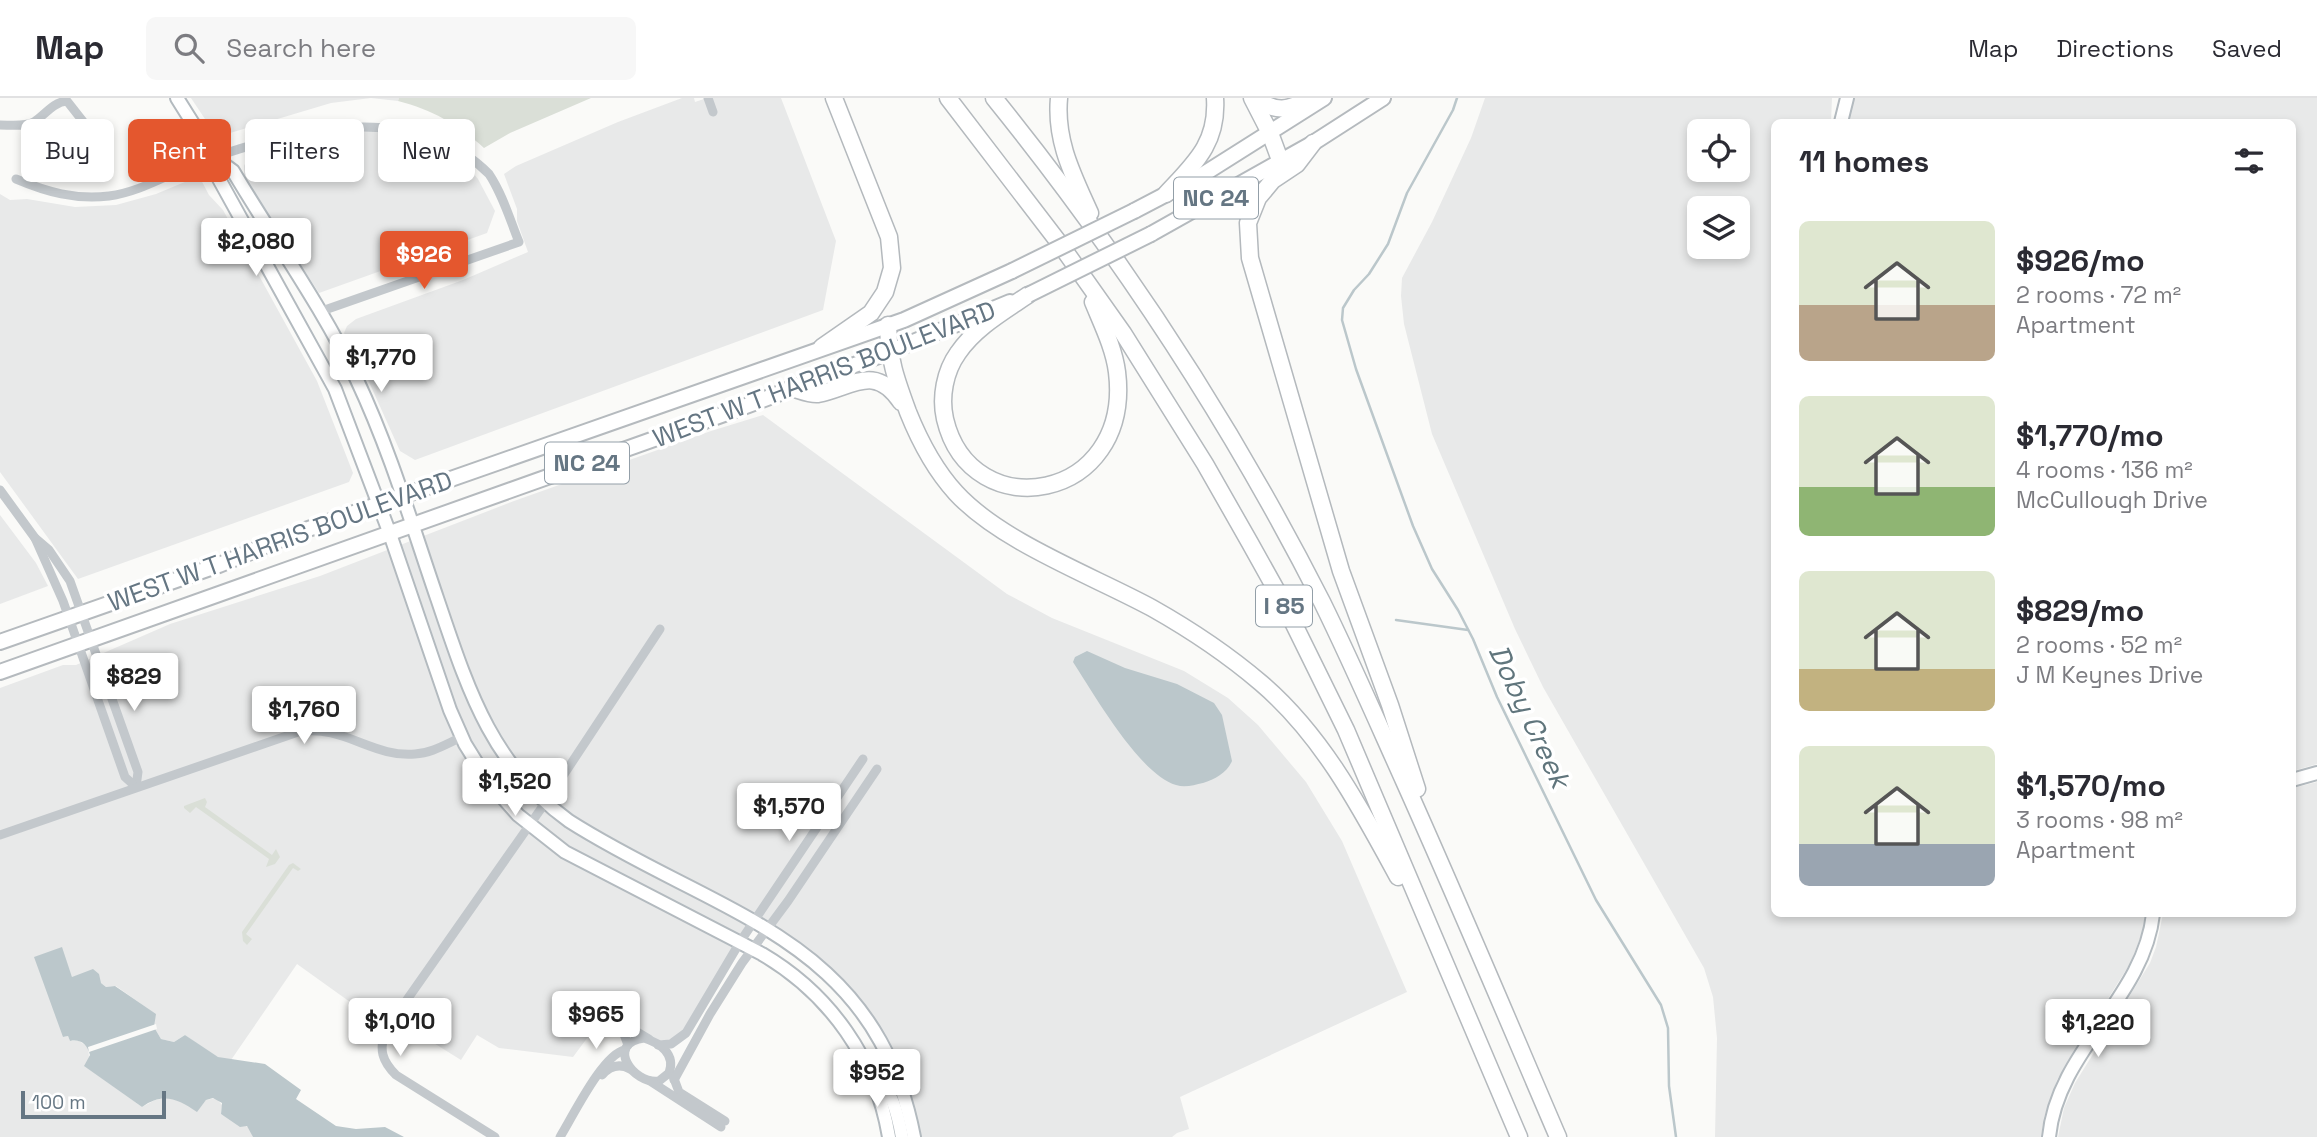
<!DOCTYPE html>
<meta charset="utf-8">
<style>
:root{--surface:#fff;--page:#f7f7f7;--text:#2b2b33;--muted:#7c7c81;--line:#e1e1e2;--accent:#e4572e}
body{margin:0;font-family:"Space Grotesk",sans-serif;background:var(--page);color:var(--text);height:100vh;display:flex;flex-direction:column;font-size:26px;white-space:nowrap}
*{box-sizing:border-box;margin:0}
p{font-size:23px;color:var(--muted)}
.icon{flex:none;width:38px;height:38px;fill:none;stroke:currentColor;stroke-width:2;stroke-linecap:round;stroke-linejoin:round}
.map{position:relative;flex:1;overflow:hidden}
.drawer{position:absolute;left:1771px;top:21px;width:525px;height:798px;display:flex;flex-direction:column;background:var(--surface);border-radius:10px;box-shadow:0 4px 10px #0003}
.drawer>*{flex:none}
.hud{position:absolute;left:21px;top:21px;width:665px;height:63px;display:flex;gap:14px}
.buttons{position:absolute;left:1687px;top:21px;display:grid;gap:14px}
.buttons a{display:grid;place-items:center;width:63px;height:63px;border-radius:10px;background:var(--surface);box-shadow:0 4px 10px #0003;font-size:35px}
.scale{position:absolute;left:21px;bottom:18px;width:145px;box-sizing:border-box;padding-left:7px;border:4px solid #657683;border-top:0;font-size:19px;line-height:24px;white-space:nowrap;color:#657683;-webkit-text-stroke:5px #fff;paint-order:stroke}
.price{position:absolute;translate:-50% -60px;padding:0 16px;border-radius:7px;background:#fff;color:#222;font-size:23px;line-height:46px;filter:drop-shadow(0 2px 4px #0008)}
.price::after{content:'';position:absolute;left:50%;top:42px;width:21px;height:16px;margin-left:-10px;background:inherit;clip-path:polygon(0 0,100% 0,50% 100%)}
.price.selected{background:var(--accent);color:#fff}
ul{padding:0;list-style:none}
li{display:flex;align-items:center;gap:21px;height:175px;padding:0 28px}
li span{display:grid;place-items:center;flex:none;width:196px;height:140px;border-radius:10px;color:#555}
li>.icon{margin-inline-start:auto}
span .icon{width:84px;height:84px;fill:#fffc;stroke-width:1}
li b{font-size:30px}
h2{display:flex;justify-content:space-between;align-items:center;height:84px;padding:0 28px;font-size:30px}
.pill{padding:0 24px;border-radius:10px;background:var(--surface);box-shadow:0 4px 10px #0003;font-size:24px;line-height:63px}
.pill.selected{background:var(--accent);color:#fff}
header{display:flex;align-items:center;gap:42px;box-sizing:border-box;height:98px;padding:0 35px;background:var(--surface);border-bottom:2px solid var(--line)}
header strong{font-size:33px}
nav{display:flex;gap:38px;margin-inline-start:auto;font-size:24px}
.search{width:490px;height:63px;background:var(--page);display:flex;align-items:center;gap:18px;box-sizing:border-box;padding:0 24px;border-radius:10px;color:var(--muted);font-size:26px}
.map>svg:first-child{display:block}
.built{fill:#e8e9e9;fill-rule:evenodd}
.green{fill:#dadfd7}
.water{fill:#bbc7cb}
.pier{fill:#fafaf8}
.lines{fill:none;stroke-linecap:round;stroke-linejoin:round}
.stream{stroke:#bbc7cb;stroke-width:2.5}
.secondary-casing{stroke:#b3babf;stroke-width:16}
.primary-casing{stroke:#b5babe;stroke-width:18}
.highway-casing{stroke:#b4b9bd;stroke-width:19}
.street{stroke:#c3c8cc;stroke-width:9}
.secondary{stroke:#fff;stroke-width:12}
.primary{stroke:#fff;stroke-width:14}
.highway{stroke:#fff;stroke-width:16}
.primary-bridge-casing{stroke:#b5babe;stroke-width:18;stroke-linecap:butt}
.primary-bridge{stroke:#fff;stroke-width:14}
.labels{text-anchor:middle;stroke-width:7;stroke-linejoin:round;paint-order:stroke}
.shield{fill:#fff;stroke:#939fa8;stroke-width:2}
.shield-label{font-size:24px;font-weight:bold;fill:#657683}
.street-label{font-size:26px;fill:#657683;stroke:#fff}
.water-label{font-size:28px;font-style:italic;fill:#60757c;stroke:#fff}
</style>
<header>
<strong>Map</strong>
<div class="search"><svg class="icon" aria-label="search" viewBox="0 0 24 24"><circle cx="10" cy="10" r="6"/><path d="M15 15l6 6"/></svg>Search here</div>
<nav><a>Map</a><a>Directions</a><a>Saved</a></nav>
</header>
<div class="map">
<svg width="2317" height="1039" viewBox="0 0 2317 1039">
<rect width="100%" height="100%" fill="#fafaf8"/>
<g class="built">
<path d="M 191,0 L 399,0 L 398,3 L 371,0 L 331,5 L 220,38 L 213,33 Z"/>
<path d="M 682,0 L 694,0 L 695,4 L 707,0 L 781,0 L 836,143 L 823,212 L 415,362 L 400,353 L 365,275 L 344,235 L 347,228 L 356,221 L 463,182 L 528,154 L 517,123 L 517,111 L 504,76 L 516,68 L 618,24 Z"/>
<path d="M 1485,0 L 1832,0 L 1831,24 L 1774,24 L 1774,816 L 2145,816 L 2142,835 L 2131,864 L 2057,982 L 2044,1019 L 2041,1039 L 1715,1039 L 1717,940 L 1713,899 L 1704,870 L 1543,589 L 1515,531 L 1432,336 L 1404,226 L 1401,198 L 1402,180 L 1432,124 L 1471,40 ZM 1699,33 L 1738,33 L 1738,72 L 1699,72 ZM 1699,110 L 1738,110 L 1738,149 L 1699,149 Z"/>
<path d="M 1851,0 L 2317,0 L 2317,666 L 2293,673 L 2292,24 L 1849,24 Z"/>
<path d="M 362,26 L 433,41 L 462,62 L 478,81 L 495,113 L 487,135 L 319,195 L 244,80 L 244,68 L 247,61 L 253,56 L 338,29 Z"/>
<path d="M 199,78 L 209,97 L 223,112 L 317,283 L 353,375 L 349,384 L 78,481 L 0,374 L 0,96 L 10,102 L 27,101 L 75,109 L 116,107 L 156,96 Z"/>
<path d="M 763,317 L 1007,496 L 1052,520 L 1184,573 L 1228,600 L 1258,627 L 1306,684 L 1342,743 L 1407,894 L 1180,999 L 1189,1031 L 1177,1035 L 1172,1039 L 919,1039 L 901,972 L 885,940 L 868,914 L 847,887 L 816,859 L 752,819 L 680,937 L 669,942 L 657,942 L 608,912 L 573,959 L 499,950 L 477,937 L 461,962 L 408,929 L 364,914 L 297,866 L 231,962 L 223,961 L 213,957 L 185,937 L 174,944 L 161,941 L 154,929 L 155,916 L 116,888 L 106,889 L 101,885 L 72,879 L 61,849 L 63,939 L 68,938 L 70,943 L 79,943 L 88,949 L 89,959 L 85,968 L 142,1009 L 155,1002 L 171,999 L 178,1001 L 197,1013 L 206,1002 L 216,1000 L 222,1007 L 221,1016 L 250,1030 L 253,1039 L 0,1039 L 0,590 L 63,567 L 76,567 L 170,526 L 320,478 L 514,403 L 711,333 Z"/>
<path d="M 0,417 L 36,465 L 48,488 L 0,506 Z"/>
<path d="M 2317,684 L 2317,1039 L 2058,1039 L 2064,1010 L 2075,985 L 2150,865 L 2156,849 L 2163,816 L 2292,816 L 2293,690 Z"/>
</g>
<g class="green">
<path d="M 399,0 L 591,0 L 510,35 L 484,50 C 458,26 432,12 398,3 Z"/>
<path d="M 205,700 L 207,704 L 205,709 L 272,757 L 276,751 L 280,759 L 275,766 L 266,769 L 269,761 L 196,709 L 190,715 L 184,710 L 184,708 Z"/>
<path d="M 293,765 L 301,771 L 298,773 L 293,770 L 246,836 L 252,841 L 247,847 L 243,843 L 242,834 L 289,767 Z"/>
</g>
<g class="water">
<path d="M 1087,553 L 1125,570 L 1177,586 L 1214,605 L 1222,617 L 1232,663 C 1227,675 1215,681 1203,685 C 1194,687 1185,690 1176,687 C 1140,677 1094,596 1073,564 L 1075,559 Z"/>
<path d="M 62,849 L 72,879 L 93,871 L 99,876 L 101,885 L 106,889 L 115,888 L 156,916 L 154,929 L 161,941 L 174,944 L 185,937 L 218,959 L 265,966 L 301,992 L 296,1001 L 336,1028 L 356,1031 L 385,1029 L 404,1039 L 253,1039 L 247,1028 L 240,1029 L 221,1016 L 222,1005 L 213,1000 L 206,1002 L 197,1014 C 178,1001 163,994 142,1009 L 84,968 L 90,957 C 87,946 81,941 70,943 L 68,938 L 63,939 L 34,859 Z"/>
</g>
<path class="pier" d="M 156,926 L 157,931 L 89,954 L 88,949 Z"/>
<g class="lines">
<g class="stream">
<path d="M 1457,0 L 1453,12 L 1407,95 L 1388,146 L 1369,176 L 1354,192 L 1343,210 L 1342,222 L 1356,271 L 1413,428 L 1432,471 L 1458,512 L 1473,541 L 1497,599 L 1596,802 L 1661,907 L 1668,930 L 1669,988 L 1676,1039"/>
<path d="M 1396,522 L 1468,532"/>
</g>
<defs>
<g id="secondary">
<path d="M 177,0 L 214,59 L 219,81 L 335,291 L 390,436 L 450,612 L 465,646 L 488,683 L 518,717 L 565,754 L 762,856 C 830,896 876,961 889,1039"/>
<path d="M 1841,24 L 1847,0"/>
<path d="M 214,59 L 233,73 C 274,142 323,210 357,282 C 390,352 412,427 437,500 C 467,588 490,666 569,723 C 718,818 875,838 914,1039"/>
<path d="M 2292,682 L 2317,675"/>
<path d="M 875,977 C 892,992 898,1017 902,1039"/>
<path d="M 2049,1039 C 2057,953 2144,900 2153,816"/>
</g>
<g id="primary">
<path d="M 1134,113 L 1199,79 L 1324,0"/>
<path d="M 1151,136 L 1313,45 L 1383,0"/>
<path d="M 0,544 L 219,467 L 294,436 L 904,222 L 1012,173"/>
<path d="M 0,574 L 730,314 L 889,254 L 1010,204"/>
</g>
<g id="highway">
<path d="M 948,0 L 1060,146 L 1123,235 L 1205,366 L 1250,445 L 1284,506 L 1346,632 L 1519,1039"/>
<path d="M 994,0 C 1120,156 1231,325 1322,504 C 1351,563 1377,623 1404,683 C 1457,801 1507,920 1558,1039"/>
<path d="M 1059,0 C 1055,43 1073,77 1090,115"/>
<path d="M 1252,0 L 1270,35 L 1280,62"/>
<path d="M 1255,0 C 1276,15 1288,13 1310,0"/>
<path d="M 1313,45 L 1297,66 L 1273,82 L 1258,100 L 1248,125 L 1250,160 L 1341,473 L 1390,607 L 1417,691"/>
<path d="M 1166,96 C 1195,65 1218,45 1215,0"/>
<path d="M 1028,197 C 1003,214 975,230 958,255 C 945,273 940,299 945,321 C 971,431 1133,404 1117,274 C 1114,250 1102,226 1093,204"/>
<path d="M 888,227 C 889,263 896,281 908,314 C 920,344 934,371 956,395 C 1001,444 1093,478 1152,510 C 1191,532 1227,556 1261,585 C 1322,637 1360,709 1398,779"/>
<path d="M 822,249 L 871,215 L 885,194 L 892,170 L 889,139 L 834,0"/>
<path d="M 791,290 C 799,292 810,297 818,296 C 852,289 875,265 901,304"/>
</g>
</defs>
<use href="#secondary" class="secondary-casing"/>
<use href="#primary" class="primary-casing"/>
<use href="#highway" class="highway-casing"/>
<g class="street">
<path d="M 708,0 L 713,14"/>
<path d="M 0,27 C 10,27 25,29 34,24 C 45,17 53,4 67,3 L 100,45 L 101,53 L 96,62 C 57,66 58,47 33,25"/>
<path d="M 16,81 C 47,94 75,102 109,98 C 139,94 165,78 193,67 C 288,31 414,0 489,76 C 503,97 510,122 519,144 L 319,214"/>
<path d="M 0,392 L 35,440 L 49,452 L 70,483 L 138,674 L 136,689"/>
<path d="M 35,440 L 63,503 L 125,679 L 136,689"/>
<path d="M 0,737 L 298,634 C 343,626 373,660 415,656 C 432,655 446,646 462,639"/>
<path d="M 602,913 L 649,941"/>
<path d="M 613,921 L 622,931 L 628,947"/>
<path d="M 644,940 C 660,945 676,956 669,975 L 659,983 C 633,987 605,945 644,940 Z"/>
<path d="M 658,947 L 671,946 L 686,935 L 740,844 L 863,661"/>
<path d="M 602,977 C 610,968 619,965 630,971"/>
<path d="M 673,978 L 679,994 L 725,1023"/>
<path d="M 674,982 L 710,916 L 742,865 L 788,803 L 877,671"/>
<path d="M 650,983 L 721,1029"/>
<path d="M 495,1039 L 396,977 C 382,963 379,952 385,933 L 545,705 L 660,531"/>
<path d="M 560,1039 C 573,1018 603,956 625,952"/>
</g>
<use href="#secondary" class="secondary"/>
<use href="#primary" class="primary"/>
<use href="#highway" class="highway"/>
<defs>
<g id="primary-bridge">
<path d="M 1012,173 L 1134,113"/>
<path d="M 1028,197 L 1151,136"/>
</g>
</defs>
<use href="#primary-bridge" class="primary-bridge-casing"/>
<use href="#primary-bridge" class="primary-bridge"/>
</g>
<g class="labels">
<g class="shield">
<rect x="1174" y="79.5" width="84" height="41" rx="5"/>
<rect x="545" y="344.5" width="84" height="41" rx="5"/>
<rect x="1256" y="487.5" width="56" height="41" rx="5"/>
</g>
<g class="shield-label">
<text x="1216" y="108">NC 24</text>
<text x="587" y="373">NC 24</text>
<text x="1284" y="516">I 85</text>
</g>
<g class="street-label">
<text transform="translate(824 276) rotate(-21)" y="9">WEST W T HARRIS BOULEVARD</text>
<text transform="translate(280 443) rotate(-20)" y="9">WEST W T HARRIS BOULEVARD</text>
</g>
<g class="water-label">
<text transform="translate(1530 618) rotate(65)" y="10">Doby Creek</text>
</g>
</g>
</svg>
<div class="buttons">
<a><svg class="icon" aria-label="locate" viewBox="0 0 24 24"><circle cx="12" cy="12" r="6"/><path d="M12 2v4M12 18v4M2 12h4M18 12h4"/></svg></a>
<a><svg class="icon" aria-label="layers" viewBox="0 0 24 24"><path d="M12 4l9 5-9 5-9-5zM3 14l9 5 9-5"/></svg></a>
</div>
<div class="scale">100 m</div>
<b class="price" style="left:256px;top:180px">$2,080</b>
<b class="price selected" style="left:424px;top:193px">$926</b>
<b class="price" style="left:381px;top:296px">$1,770</b>
<b class="price" style="left:134px;top:615px">$829</b>
<b class="price" style="left:304px;top:648px">$1,760</b>
<b class="price" style="left:515px;top:720px">$1,520</b>
<b class="price" style="left:789px;top:745px">$1,570</b>
<b class="price" style="left:596px;top:953px">$965</b>
<b class="price" style="left:400px;top:960px">$1,010</b>
<b class="price" style="left:2098px;top:961px">$1,220</b>
<b class="price" style="left:877px;top:1011px">$952</b>
<div class="hud">
<a class="pill">Buy</a>
<a class="pill selected">Rent</a>
<a class="pill">Filters</a>
<a class="pill">New</a>
</div>
<section class="drawer">
<h2>11 homes<svg class="icon" aria-label="filters" viewBox="0 0 24 24"><path d="M4 7h16M4 17h16"/><circle cx="9" cy="7" r="2"/><circle cx="15" cy="17" r="2"/></svg></h2>
<ul>
<li><span style="background:linear-gradient(#dfe7d0 60%,#b9a48a 0)"><svg class="icon" aria-label="home" viewBox="0 0 24 24"><path d="M3 11l9-7 9 7M6 9v11h12V9"/></svg></span><div><b>$926/mo</b><p>2 rooms · 72 m²</p><p>Apartment</p></div></li>
<li><span style="background:linear-gradient(#dfe7d0 65%,#8fb573 0)"><svg class="icon" aria-label="home" viewBox="0 0 24 24"><path d="M3 11l9-7 9 7M6 9v11h12V9"/></svg></span><div><b>$1,770/mo</b><p>4 rooms · 136 m²</p><p>McCullough Drive</p></div></li>
<li><span style="background:linear-gradient(#dfe7d0 70%,#c2b280 0)"><svg class="icon" aria-label="home" viewBox="0 0 24 24"><path d="M3 11l9-7 9 7M6 9v11h12V9"/></svg></span><div><b>$829/mo</b><p>2 rooms · 52 m²</p><p>J M Keynes Drive</p></div></li>
<li><span style="background:linear-gradient(#dfe7d0 70%,#9aa5b1 0)"><svg class="icon" aria-label="home" viewBox="0 0 24 24"><path d="M3 11l9-7 9 7M6 9v11h12V9"/></svg></span><div><b>$1,570/mo</b><p>3 rooms · 98 m²</p><p>Apartment</p></div></li>
</ul>
</section>
</div>
